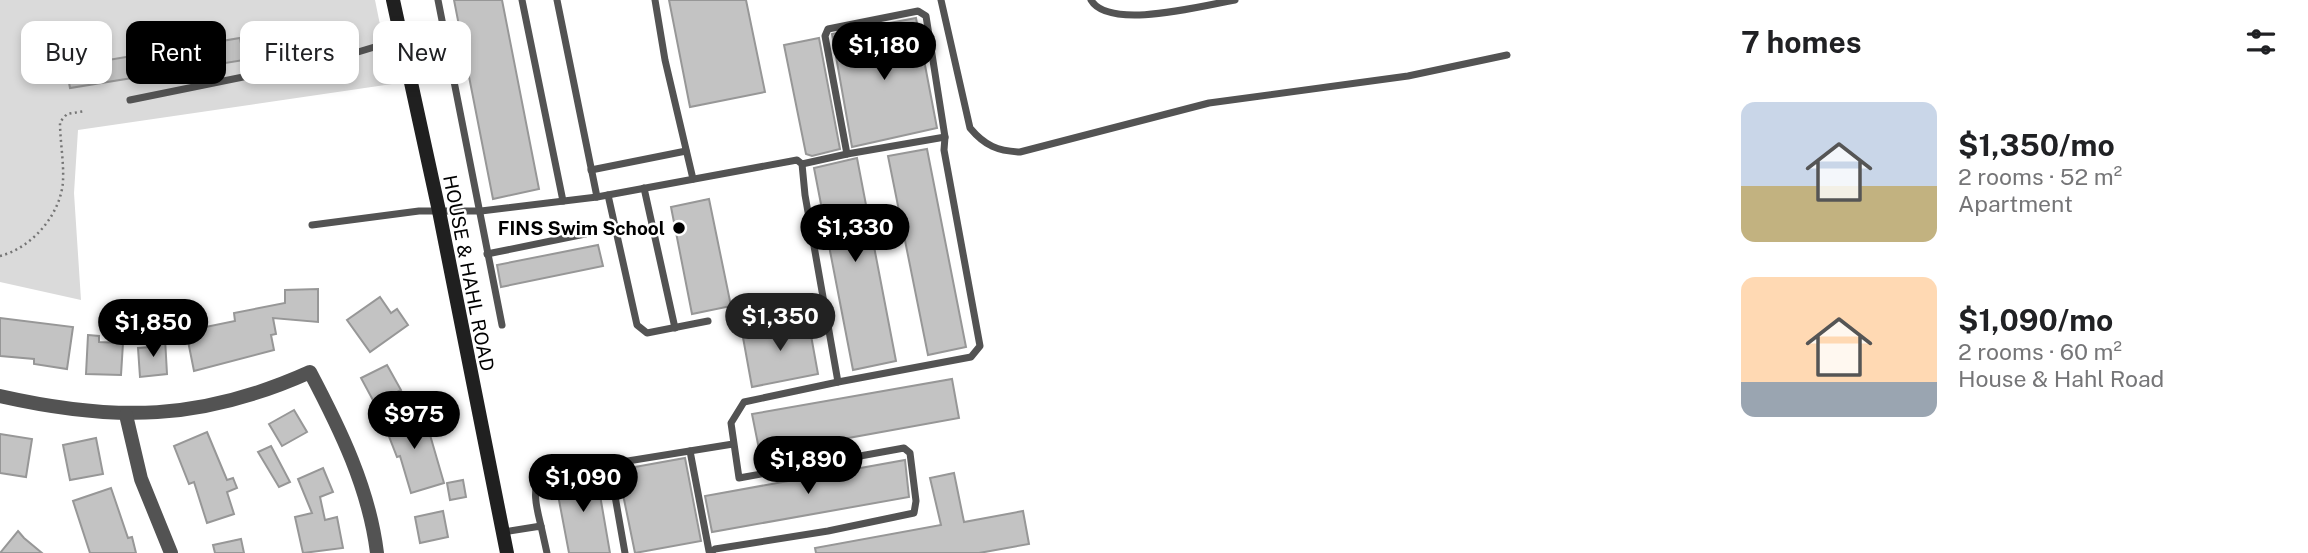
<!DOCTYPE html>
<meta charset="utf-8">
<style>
:root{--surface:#fff;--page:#f2f2f2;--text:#202124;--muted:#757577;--accent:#000}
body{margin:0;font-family:"Public Sans",sans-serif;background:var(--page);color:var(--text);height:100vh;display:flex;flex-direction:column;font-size:26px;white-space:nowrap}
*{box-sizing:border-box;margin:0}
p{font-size:23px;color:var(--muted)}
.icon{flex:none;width:38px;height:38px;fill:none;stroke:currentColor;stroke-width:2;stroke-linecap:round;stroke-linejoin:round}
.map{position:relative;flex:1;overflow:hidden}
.side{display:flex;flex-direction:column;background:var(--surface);width:595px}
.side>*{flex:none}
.guide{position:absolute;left:21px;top:21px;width:665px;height:63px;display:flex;gap:14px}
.price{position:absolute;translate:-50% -60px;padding:0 16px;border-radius:24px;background:var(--accent);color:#fff;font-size:23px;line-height:46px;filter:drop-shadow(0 2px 4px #0008)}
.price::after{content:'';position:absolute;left:50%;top:42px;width:21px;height:16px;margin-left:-10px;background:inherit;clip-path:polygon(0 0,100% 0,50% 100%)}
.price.selected{background:#222;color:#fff}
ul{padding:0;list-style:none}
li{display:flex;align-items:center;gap:21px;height:175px;padding:0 28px}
li span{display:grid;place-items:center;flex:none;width:196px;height:140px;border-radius:14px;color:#555}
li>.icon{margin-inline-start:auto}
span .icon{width:84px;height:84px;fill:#fffc;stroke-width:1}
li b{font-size:30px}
h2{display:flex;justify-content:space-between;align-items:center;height:84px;padding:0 28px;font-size:30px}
.pill{padding:0 24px;border-radius:14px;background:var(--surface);box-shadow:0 4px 10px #0003;font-size:24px;line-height:63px}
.pill.selected{background:var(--accent);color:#fff}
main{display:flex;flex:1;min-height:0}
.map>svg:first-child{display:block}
.green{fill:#dadada}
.building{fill:#c3c3c3;stroke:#979797;stroke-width:2}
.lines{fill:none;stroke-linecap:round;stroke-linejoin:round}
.path{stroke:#757575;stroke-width:2.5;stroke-dasharray:2 3.5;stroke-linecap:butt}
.lane{stroke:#535353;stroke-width:7}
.street{stroke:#535353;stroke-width:14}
.secondary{stroke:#202020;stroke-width:14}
.poi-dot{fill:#000;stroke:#fff;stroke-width:2.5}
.labels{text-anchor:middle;stroke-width:5;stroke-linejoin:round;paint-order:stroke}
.poi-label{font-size:19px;font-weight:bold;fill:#000;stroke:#fff;text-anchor:end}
.street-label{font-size:19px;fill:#000;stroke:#fff}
</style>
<main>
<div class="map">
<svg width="1713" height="553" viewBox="0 0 1713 553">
<rect width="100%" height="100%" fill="#fff"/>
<path class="green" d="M 0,0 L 375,0 L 392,84 L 78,130 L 74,193 L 81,300 L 0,282 Z"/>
<g class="building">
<path d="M 454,0 L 502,0 L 539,189 L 493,199 Z"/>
<path d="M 669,0 L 746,0 L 765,92 L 690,107 Z"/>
<path d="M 916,18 L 937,128 L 852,147 L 832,34 Z"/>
<path d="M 240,38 L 244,60 L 70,88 L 66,67 Z"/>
<path d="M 819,38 L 840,149 L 812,156 L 806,154 L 784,45 Z"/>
<path d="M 927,149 L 966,347 L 928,355 L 888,156 Z"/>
<path d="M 857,158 L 896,361 L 853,370 L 814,168 Z"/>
<path d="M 709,199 L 731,306 L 692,314 L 671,207 Z"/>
<path d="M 598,245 L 603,266 L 501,287 L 497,265 Z"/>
<path d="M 318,289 L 318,322 L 273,318 L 276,334 L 271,335 L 274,350 L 194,371 L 186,331 L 235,321 L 234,313 L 285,303 L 285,290 Z"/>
<path d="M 380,297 L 391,313 L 397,309 L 408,325 L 370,352 L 347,320 Z"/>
<path d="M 0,318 L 73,327 L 67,369 L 34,364 L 34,359 L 0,356 Z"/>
<path d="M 808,319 L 818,374 L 752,387 L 742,332 Z"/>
<path d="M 178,322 L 179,336 L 157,337 L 156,324 Z"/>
<path d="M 88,335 L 99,336 L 99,342 L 123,343 L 121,375 L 86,374 Z"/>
<path d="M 165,338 L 167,374 L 140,377 L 138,348 L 150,347 L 150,339 Z"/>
<path d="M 387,365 L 401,390 L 375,404 L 361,378 Z"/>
<path d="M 952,379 L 959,418 L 760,454 L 752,414 Z"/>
<path d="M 413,409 L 422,430 L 428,428 L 444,483 L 411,493 L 400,456 L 397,457 L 383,421 Z"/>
<path d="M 294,410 L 307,432 L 282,446 L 269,424 Z"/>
<path d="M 207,432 L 227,480 L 233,478 L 237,488 L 227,492 L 234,514 L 207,523 L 194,482 L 189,484 L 174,446 Z"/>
<path d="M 0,434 L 32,439 L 26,477 L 0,473 Z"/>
<path d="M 96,438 L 103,474 L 70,480 L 63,445 Z"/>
<path d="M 271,446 L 290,482 L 279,487 L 258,452 Z"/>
<path d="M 685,458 L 701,541 L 635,553 L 618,470 Z"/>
<path d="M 905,460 L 909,497 L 712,532 L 705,496 Z"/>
<path d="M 323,468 L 333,492 L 320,497 L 325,520 L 337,517 L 343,548 L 303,553 L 295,517 L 312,513 L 298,479 Z"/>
<path d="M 596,472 L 610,553 L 569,553 L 555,479 Z"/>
<path d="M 954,473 L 964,522 L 1023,511 L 1029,544 L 979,553 L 816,553 L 815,548 L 941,525 L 930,478 Z"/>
<path d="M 463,480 L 466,497 L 450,500 L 447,483 Z"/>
<path d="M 111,488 L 128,538 L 132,537 L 136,553 L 90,553 L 73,501 Z"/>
<path d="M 443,511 L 448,537 L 420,543 L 415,517 Z"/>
<path d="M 18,531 L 24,538 L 42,553 L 0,553 Z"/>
<path d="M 241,539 L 244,553 L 215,553 L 213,545 Z"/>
</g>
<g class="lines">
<path class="path" d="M 0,256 C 32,248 61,214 63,181 C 64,162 60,141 60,122 L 67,114 L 85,111"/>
<g class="lane">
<path d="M 438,0 L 502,325"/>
<path d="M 522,0 L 563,201"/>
<path d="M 655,0 L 665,60 L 693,179"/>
<path d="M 941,0 L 970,128 C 985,146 998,151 1020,152 L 1209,103 L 1408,76 L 1507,55"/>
<path d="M 1091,0 C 1109,31 1205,5 1235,0"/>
<path d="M 130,100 L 263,73 L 305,68 L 401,39"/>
<path d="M 847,154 L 945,137"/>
<path d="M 802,164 L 847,154 L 825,36 L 828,29 L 918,11 L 926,16 L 945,137 L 944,150 L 980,346 L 971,357 L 838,382"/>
<path d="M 591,170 L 686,151"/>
<path d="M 644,188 L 675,328"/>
<path d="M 608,195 L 637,325 L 647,333 L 708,321"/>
<path d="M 597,197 L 797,160 L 802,164 L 805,195 L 838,382 L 744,402 L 731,423 L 739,478 L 904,448 L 910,453 L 916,501 L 914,513 L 828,531 L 715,549 L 710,553"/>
<path d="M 312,225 L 419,211 L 481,211 L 597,197 L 557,0"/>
<path d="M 487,254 L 585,234"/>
<path d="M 690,451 L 709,551"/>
<path d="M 609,462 L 625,553"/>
<path d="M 541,526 C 537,509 531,490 541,475 L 733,444"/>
<path d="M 503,532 L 541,526 L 547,553"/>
</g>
<g class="street">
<path d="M 0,396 C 115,422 201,421 310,372 C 340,429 369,488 377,553"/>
<path d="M 126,415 L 141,479 L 171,553"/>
</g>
<path class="secondary" d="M 393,0 L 439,211 L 507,553"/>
</g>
<circle class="poi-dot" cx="679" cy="228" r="7"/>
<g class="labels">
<g class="poi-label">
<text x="665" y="235">FINS Swim School</text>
</g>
<g class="street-label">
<text transform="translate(469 273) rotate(79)" y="7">HOUSE &amp; HAHL ROAD</text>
</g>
</g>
</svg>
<b class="price" style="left:884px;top:82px">$1,180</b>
<b class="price" style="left:855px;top:264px">$1,330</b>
<b class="price selected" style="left:780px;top:353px">$1,350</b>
<b class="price" style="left:153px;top:359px">$1,850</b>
<b class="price" style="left:414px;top:451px">$975</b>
<b class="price" style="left:808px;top:496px">$1,890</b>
<b class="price" style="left:583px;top:514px">$1,090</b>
<div class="guide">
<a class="pill">Buy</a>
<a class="pill selected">Rent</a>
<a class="pill">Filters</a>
<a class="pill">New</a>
</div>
</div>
<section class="side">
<h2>7 homes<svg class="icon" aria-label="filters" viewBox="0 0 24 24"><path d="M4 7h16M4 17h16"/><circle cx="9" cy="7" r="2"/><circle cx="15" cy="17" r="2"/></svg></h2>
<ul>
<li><span style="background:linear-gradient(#c9d6e8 60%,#c2b280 0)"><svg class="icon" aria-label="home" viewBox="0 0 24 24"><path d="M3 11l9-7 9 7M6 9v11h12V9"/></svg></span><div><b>$1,350/mo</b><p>2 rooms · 52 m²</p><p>Apartment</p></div></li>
<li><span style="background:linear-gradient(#ffd9b3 75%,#9aa5b1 0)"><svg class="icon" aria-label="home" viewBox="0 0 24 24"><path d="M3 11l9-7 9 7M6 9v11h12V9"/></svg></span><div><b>$1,090/mo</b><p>2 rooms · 60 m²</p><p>House &amp; Hahl Road</p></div></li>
</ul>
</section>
</main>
